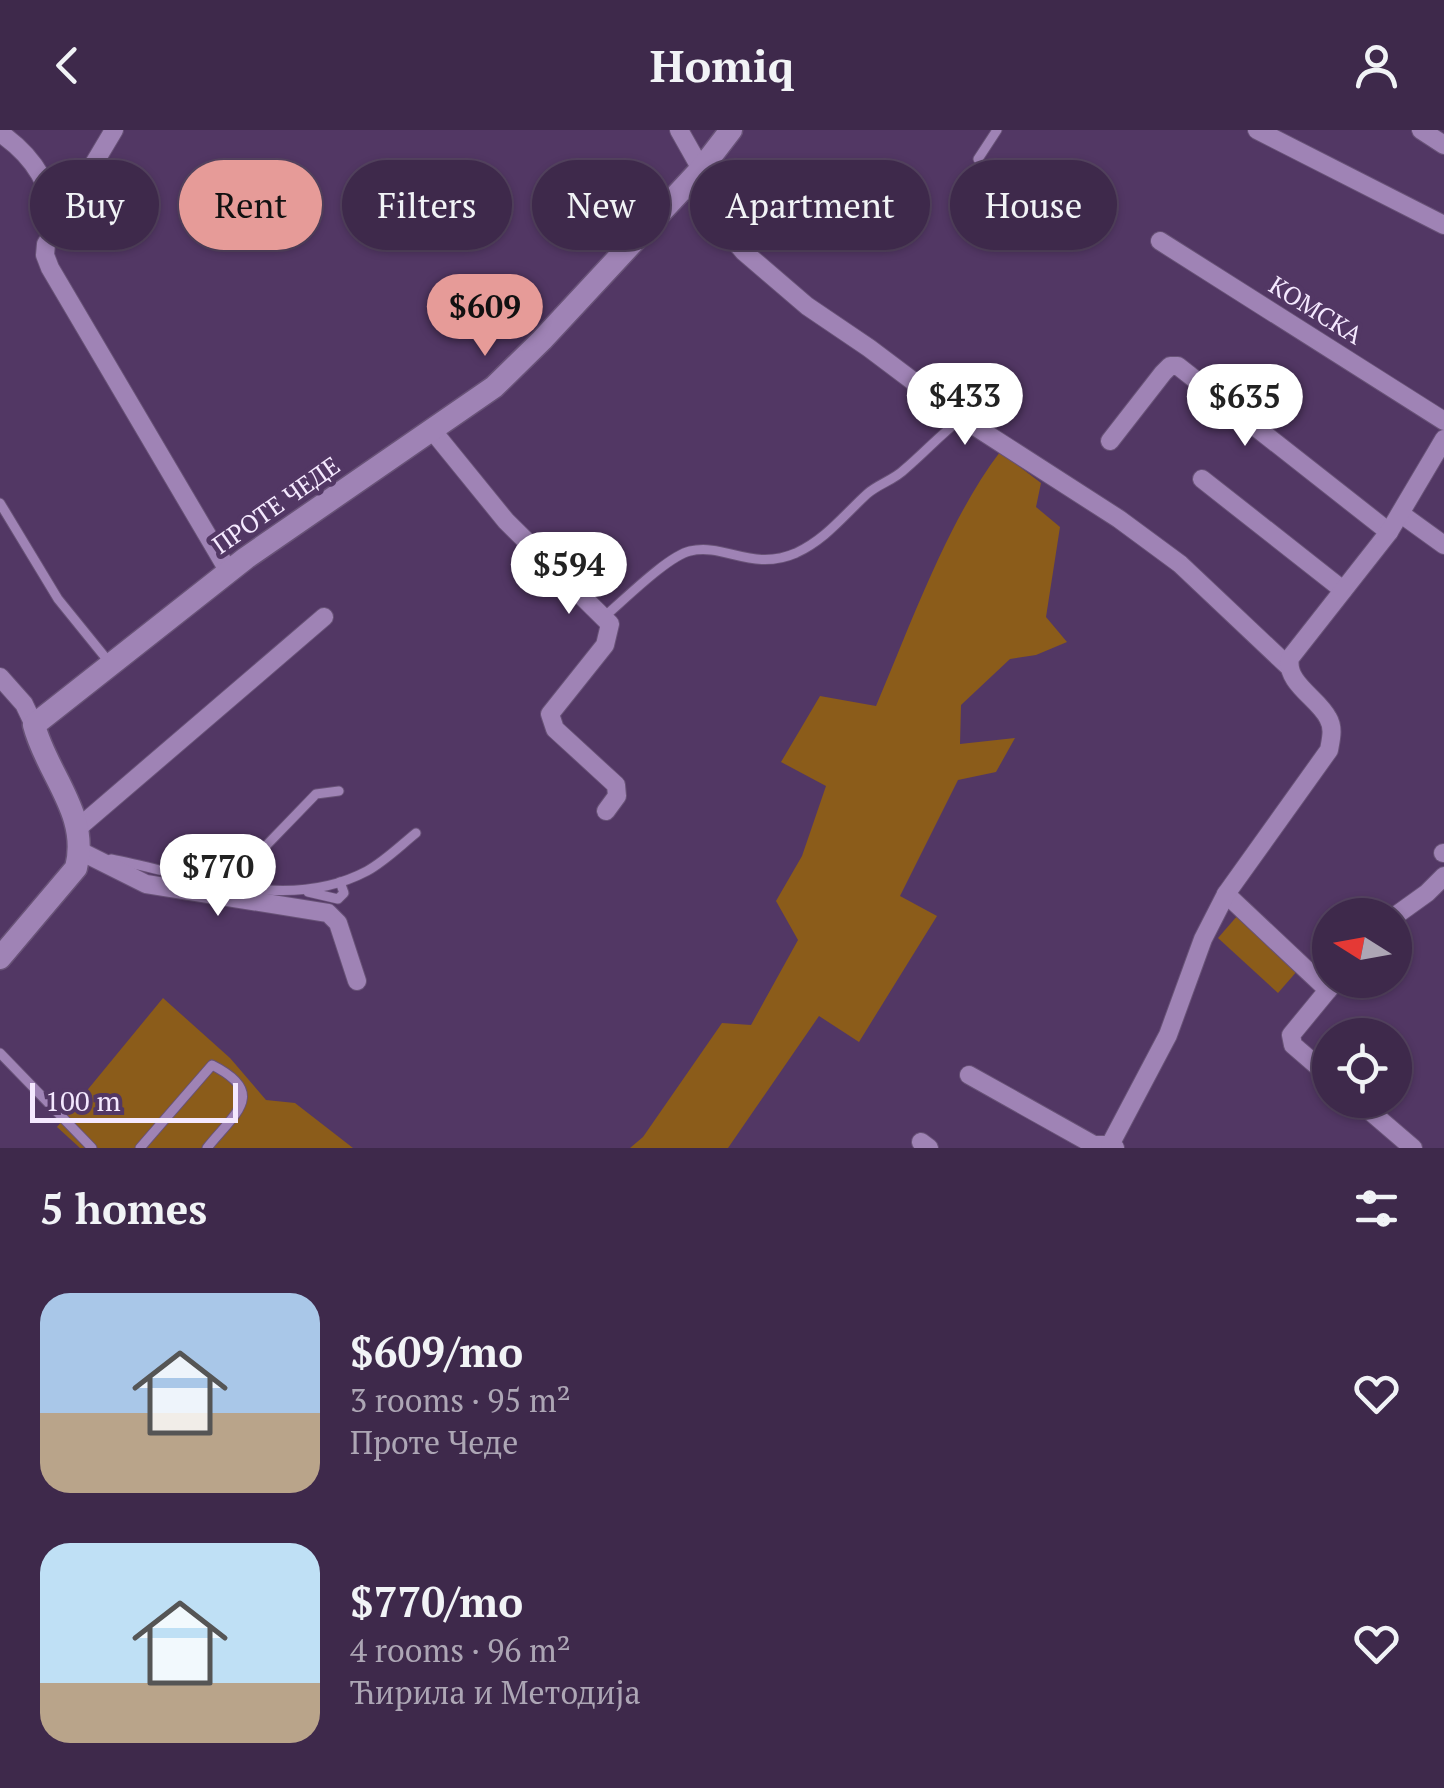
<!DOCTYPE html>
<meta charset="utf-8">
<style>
:root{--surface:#3e294b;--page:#453152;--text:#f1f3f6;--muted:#ada6b5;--line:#574563;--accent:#e69b98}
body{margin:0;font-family:"PT Serif",serif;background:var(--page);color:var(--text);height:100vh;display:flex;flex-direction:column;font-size:38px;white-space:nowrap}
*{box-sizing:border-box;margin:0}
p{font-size:32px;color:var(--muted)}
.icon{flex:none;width:55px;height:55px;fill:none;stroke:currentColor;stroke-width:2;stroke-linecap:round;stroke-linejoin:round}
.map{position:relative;height:1018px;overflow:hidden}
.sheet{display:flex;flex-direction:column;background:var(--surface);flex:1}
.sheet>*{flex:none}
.hud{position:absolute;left:30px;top:30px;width:1385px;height:90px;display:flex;gap:20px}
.needle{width:65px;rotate:281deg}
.tools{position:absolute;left:1312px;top:768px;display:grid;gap:20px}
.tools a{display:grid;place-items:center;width:100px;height:100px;border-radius:50%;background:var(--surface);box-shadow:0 2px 8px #0004,0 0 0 2px var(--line);font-size:50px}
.scale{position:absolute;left:30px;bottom:25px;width:208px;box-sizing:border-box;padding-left:10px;border:5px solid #f4e8fe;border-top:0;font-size:28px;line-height:35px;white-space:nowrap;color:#f4e8fe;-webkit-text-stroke:8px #523764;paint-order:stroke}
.price{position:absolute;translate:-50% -85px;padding:0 22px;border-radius:35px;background:#fff;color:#222;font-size:32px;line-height:65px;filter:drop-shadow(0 2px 5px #0008)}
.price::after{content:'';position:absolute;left:50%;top:60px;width:30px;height:22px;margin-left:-15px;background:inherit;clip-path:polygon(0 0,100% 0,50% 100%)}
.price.on{background:var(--accent);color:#111}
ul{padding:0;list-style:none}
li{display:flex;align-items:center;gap:30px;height:250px;padding:0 40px}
li span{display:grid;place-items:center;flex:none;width:280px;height:200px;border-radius:30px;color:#555}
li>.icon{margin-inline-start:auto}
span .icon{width:120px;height:120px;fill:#fffc;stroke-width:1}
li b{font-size:42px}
h2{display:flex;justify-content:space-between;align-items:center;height:120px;padding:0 40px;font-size:42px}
.pill{padding:0 35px;border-radius:45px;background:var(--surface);box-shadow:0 2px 8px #0004,0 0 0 2px var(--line);font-size:35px;line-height:90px}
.pill.on{background:var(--accent);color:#111}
header{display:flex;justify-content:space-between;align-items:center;height:130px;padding:0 40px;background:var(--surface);font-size:45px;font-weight:800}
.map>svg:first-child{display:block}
.green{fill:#8b5c1a}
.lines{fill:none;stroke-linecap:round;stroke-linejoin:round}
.lane-casing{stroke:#685277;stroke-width:11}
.street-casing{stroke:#685277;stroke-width:20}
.secondary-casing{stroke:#685277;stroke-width:25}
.lane{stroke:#9f83b5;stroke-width:9}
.street{stroke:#9f83b5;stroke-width:18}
.secondary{stroke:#9f83b5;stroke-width:22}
.labels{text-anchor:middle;stroke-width:9;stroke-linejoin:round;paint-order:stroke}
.street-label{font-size:25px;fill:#f4e8fe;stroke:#523764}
</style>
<header><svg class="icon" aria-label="back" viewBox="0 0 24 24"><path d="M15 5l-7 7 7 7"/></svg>Homiq<svg class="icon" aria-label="person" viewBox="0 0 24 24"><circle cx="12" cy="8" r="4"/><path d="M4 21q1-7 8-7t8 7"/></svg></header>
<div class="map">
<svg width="1444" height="1018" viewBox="0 0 1444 1018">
<rect width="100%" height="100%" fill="#523764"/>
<g class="green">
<path d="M 1000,322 L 1041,353 L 1036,377 L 1060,397 L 1046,487 L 1067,512 L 1036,525 L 1010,529 L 961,575 L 960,614 L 1015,608 L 996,642 L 958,650 L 900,766 L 937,786 L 859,912 L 819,886 L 728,1018 L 630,1018 L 643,1007 L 722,893 L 751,895 L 798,810 L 776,771 L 802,726 L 826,656 L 781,632 L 820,566 L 876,576 C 910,496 948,390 1000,322 Z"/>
<path d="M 1238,785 L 1298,840 L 1278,863 L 1218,808 Z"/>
<path d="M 163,868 L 230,928 L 266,970 L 295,973 L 353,1018 L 80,1018 L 57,997 Z"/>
</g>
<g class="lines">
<defs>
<g id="lane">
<path d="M 978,29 L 997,0"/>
<path d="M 0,373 L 58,469 L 109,532"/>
<path d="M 605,486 C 624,470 668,426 690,421 C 725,413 752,442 796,423 C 826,409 843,386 867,364 C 878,354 894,350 905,339 C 925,322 941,304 962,288"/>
<path d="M 111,729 C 194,745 286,784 367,741 C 385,731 400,716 416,703"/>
<path d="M 229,754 L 316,664 L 339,661"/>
<path d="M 308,762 L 338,769 L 344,763 L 340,752"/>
<path d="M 0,923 L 92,1018"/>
<path d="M 140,1018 L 212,935 C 268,963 235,983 207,1018"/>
</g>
<g id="street">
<path d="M 114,0 L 46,114 L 45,125 L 50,138 L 229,442"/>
<path d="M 679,0 L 701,39"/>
<path d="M 1257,0 L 1444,95"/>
<path d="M 1421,0 L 1444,15"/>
<path d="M 0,3 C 34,26 52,56 57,97"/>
<path d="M 687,54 L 744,122 L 807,176 L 869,218 L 962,288 L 1119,389 L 1180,434 L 1288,536"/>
<path d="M 1160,111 L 1444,291"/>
<path d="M 432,300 L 506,391 L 610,494 L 605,515 L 550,584 L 555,599 L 616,655 L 617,666 L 606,681"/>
<path d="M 1110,311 L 1163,243 L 1170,236 L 1178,236 L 1389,402"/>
<path d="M 1202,349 L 1343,460"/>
<path d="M 1401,384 L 1444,415"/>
<path d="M 0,547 L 24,574 L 34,595"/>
<path d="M 78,698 L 324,487"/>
<path d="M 80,721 L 146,754 L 328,783 L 338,793 L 357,851"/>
<path d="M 1443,723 L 1444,723"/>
<path d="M 1226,764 L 1328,860 L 1337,850"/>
<path d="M 1395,786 L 1427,763 L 1444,746"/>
<path d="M 1328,860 L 1291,905 L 1293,915 L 1330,947"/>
<path d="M 969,945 L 1094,1015 L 1110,1015"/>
<path d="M 1357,970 L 1413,1018"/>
<path d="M 921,1012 L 929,1018"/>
<path d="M 1115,1018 L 1110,1015 L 1168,905 L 1203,809 L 1226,764 L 1329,620 C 1331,609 1334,598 1328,588 C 1318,568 1285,553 1290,528 L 1389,402 L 1444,309"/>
</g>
<path id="secondary" d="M 0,828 L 76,738 C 90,684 47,645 34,595 L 246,428 L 494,257 L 542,210 L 701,39 L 731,0"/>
</defs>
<use href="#lane" class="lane-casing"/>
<use href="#street" class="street-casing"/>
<use href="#secondary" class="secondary-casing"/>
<use href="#lane" class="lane"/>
<use href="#street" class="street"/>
<use href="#secondary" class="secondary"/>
</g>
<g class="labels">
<g class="street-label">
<text transform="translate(1316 180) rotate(32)" y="9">КОМСКА</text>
<text transform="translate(276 375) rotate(-35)" y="9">ПРОТЕ ЧЕДЕ</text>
</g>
</g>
</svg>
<div class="tools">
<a><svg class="needle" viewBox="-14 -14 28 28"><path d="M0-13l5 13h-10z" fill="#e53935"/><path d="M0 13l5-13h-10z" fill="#ada6b5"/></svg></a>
<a><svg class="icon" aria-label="locate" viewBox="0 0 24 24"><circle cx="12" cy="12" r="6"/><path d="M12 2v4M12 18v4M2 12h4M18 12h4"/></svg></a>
</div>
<div class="scale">100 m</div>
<b class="price on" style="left:485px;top:229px">$609</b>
<b class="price" style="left:965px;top:318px">$433</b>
<b class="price" style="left:1245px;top:319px">$635</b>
<b class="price" style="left:569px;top:487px">$594</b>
<b class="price" style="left:218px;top:789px">$770</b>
<div class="hud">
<a class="pill">Buy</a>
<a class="pill on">Rent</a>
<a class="pill">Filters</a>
<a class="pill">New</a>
<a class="pill">Apartment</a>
<a class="pill">House</a>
</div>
</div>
<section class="sheet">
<h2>5 homes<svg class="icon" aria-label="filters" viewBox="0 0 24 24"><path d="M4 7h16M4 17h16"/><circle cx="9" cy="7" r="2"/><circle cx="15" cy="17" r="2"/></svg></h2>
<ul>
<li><span style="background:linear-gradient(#a9c7e8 60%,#b9a48a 0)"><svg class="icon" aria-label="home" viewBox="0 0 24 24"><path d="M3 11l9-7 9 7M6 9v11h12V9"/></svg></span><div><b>$609/mo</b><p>3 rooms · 95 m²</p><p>Проте Чеде</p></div><svg class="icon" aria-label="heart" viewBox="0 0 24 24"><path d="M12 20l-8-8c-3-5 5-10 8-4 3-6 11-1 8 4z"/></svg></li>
<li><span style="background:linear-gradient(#bfe0f5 70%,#b9a48a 0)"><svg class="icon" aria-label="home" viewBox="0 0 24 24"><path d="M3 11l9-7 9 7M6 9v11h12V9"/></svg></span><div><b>$770/mo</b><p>4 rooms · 96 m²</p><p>Ћирила и Методија</p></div><svg class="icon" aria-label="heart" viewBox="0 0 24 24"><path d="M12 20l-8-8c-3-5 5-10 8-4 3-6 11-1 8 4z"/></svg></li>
</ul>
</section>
